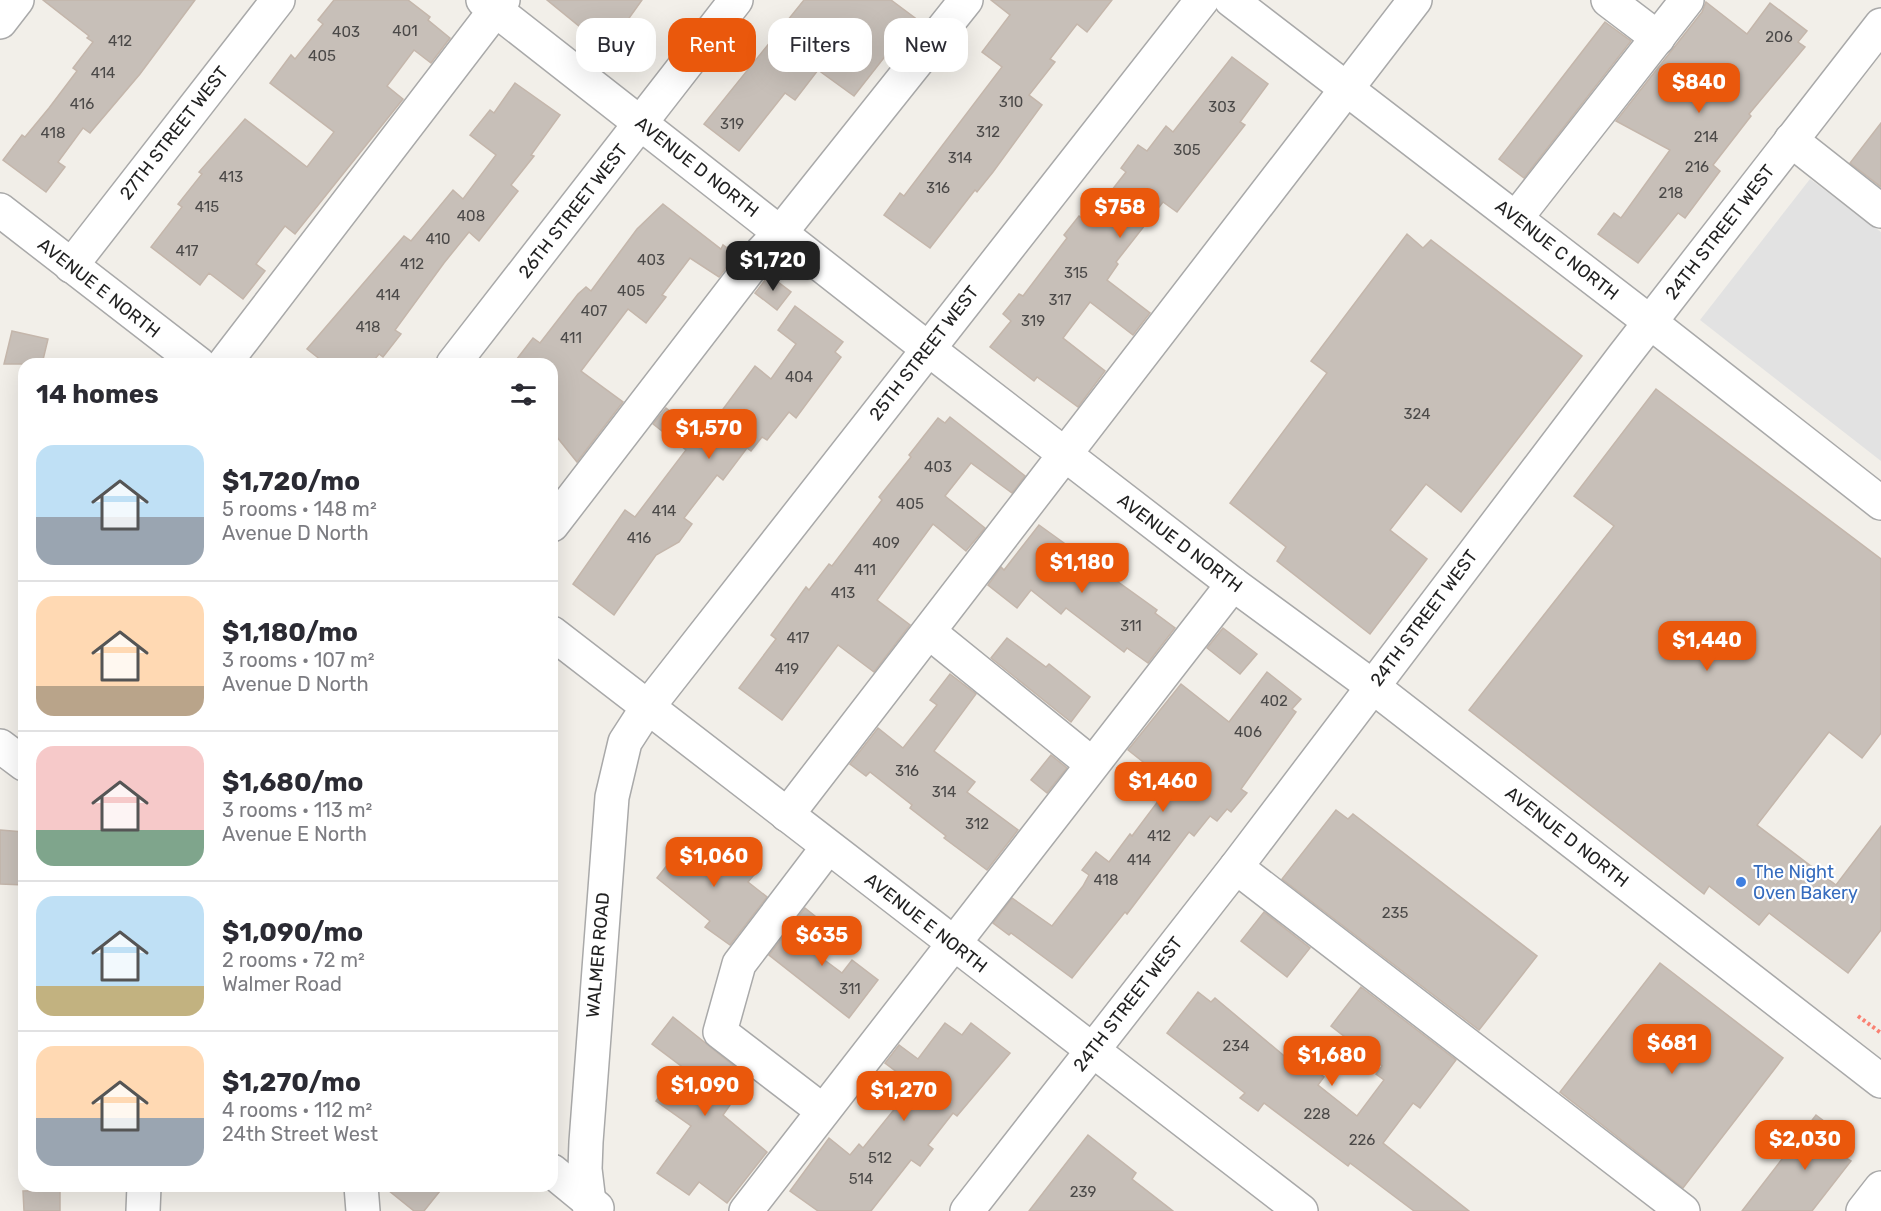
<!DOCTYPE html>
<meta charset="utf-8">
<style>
:root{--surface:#fff;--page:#f7f7f7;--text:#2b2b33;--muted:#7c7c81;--line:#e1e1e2;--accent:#ea580c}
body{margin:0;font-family:Rubik,sans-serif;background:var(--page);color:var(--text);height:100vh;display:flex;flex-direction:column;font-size:22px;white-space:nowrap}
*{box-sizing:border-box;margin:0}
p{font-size:20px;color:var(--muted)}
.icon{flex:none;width:33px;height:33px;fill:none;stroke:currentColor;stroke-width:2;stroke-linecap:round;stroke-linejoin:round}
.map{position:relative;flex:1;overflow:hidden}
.side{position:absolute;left:18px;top:358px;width:540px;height:834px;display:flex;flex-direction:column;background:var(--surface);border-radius:18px;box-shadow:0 6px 24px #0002}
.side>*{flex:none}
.banner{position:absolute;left:576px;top:18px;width:570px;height:54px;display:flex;gap:12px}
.price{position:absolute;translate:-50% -51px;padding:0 14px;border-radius:12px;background:var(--accent);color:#fff;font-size:20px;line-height:39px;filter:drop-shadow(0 2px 3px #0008)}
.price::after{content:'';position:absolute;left:50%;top:36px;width:18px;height:14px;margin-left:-9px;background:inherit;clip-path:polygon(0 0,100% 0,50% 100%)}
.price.current{background:#222;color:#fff}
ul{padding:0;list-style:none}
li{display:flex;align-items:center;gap:18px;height:150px;padding:0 18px}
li+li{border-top:2px solid var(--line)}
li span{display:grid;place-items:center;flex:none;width:168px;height:120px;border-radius:18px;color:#555}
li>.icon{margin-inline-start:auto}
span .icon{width:72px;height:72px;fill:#fffc;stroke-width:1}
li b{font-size:26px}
h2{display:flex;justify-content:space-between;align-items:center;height:72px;padding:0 18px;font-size:26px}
.tag{padding:0 21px;border-radius:18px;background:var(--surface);box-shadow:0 6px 24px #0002;font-size:21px;line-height:54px}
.tag.current{background:var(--accent);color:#fff}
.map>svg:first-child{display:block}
.parking{fill:#e2e2e2}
.building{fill:#c7bfb8;stroke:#c4b6ab;stroke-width:1.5}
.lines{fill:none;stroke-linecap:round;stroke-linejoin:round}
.minor-casing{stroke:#a9a9a9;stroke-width:36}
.path{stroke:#fa8072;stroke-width:4;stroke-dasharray:3 3;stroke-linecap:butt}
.minor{stroke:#fff;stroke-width:33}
.shop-dot{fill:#3f7fe0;stroke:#fff;stroke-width:2}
.labels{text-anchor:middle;stroke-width:4.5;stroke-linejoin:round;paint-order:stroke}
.number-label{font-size:15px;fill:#4b4948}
.street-label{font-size:18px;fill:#222;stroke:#fff}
.shop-label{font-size:18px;fill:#366cbe;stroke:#fff;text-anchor:start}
</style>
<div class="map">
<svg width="1881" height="1211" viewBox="0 0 1881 1211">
<rect width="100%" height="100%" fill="#f2efe9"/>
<path class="parking" d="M 1810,179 L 1881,232 L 1881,461 L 1700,320 Z"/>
<g class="building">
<path d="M 43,0 L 195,0 L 140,74 L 90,133 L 83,128 L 58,162 L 65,167 L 46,192 L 3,160 L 22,135 L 25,137 L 49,108 L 77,71 L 73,68 L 93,42 L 87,38 L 89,36 Z"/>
<path d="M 334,0 L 408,0 L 430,17 L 428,20 L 450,38 L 431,63 L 414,50 L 387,86 L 403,99 L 295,234 L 285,226 L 256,264 L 265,271 L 243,299 L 209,273 L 200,285 L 151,247 L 182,207 L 178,204 L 202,174 L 199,172 L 245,119 L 307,167 L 334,132 L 270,83 L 291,55 L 295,59 L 323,24 L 318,20 Z"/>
<path d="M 547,0 L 642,0 L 607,49 Z"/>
<path d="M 804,0 L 891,0 L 923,24 L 909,42 L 901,36 L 854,96 L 818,70 L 795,100 L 785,93 L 739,151 L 704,124 Z"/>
<path d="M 991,0 L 1112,0 L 1087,32 L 1077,24 L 1050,59 L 1055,62 L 1029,95 L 1042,105 L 993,172 L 977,192 L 975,190 L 930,248 L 884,215 L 900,193 L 904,196 L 1002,67 L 982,52 L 1010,15 Z"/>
<path d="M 1706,2 L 1747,34 L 1770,3 L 1807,31 L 1798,42 L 1805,47 L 1749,114 L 1751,116 L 1713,165 L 1720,171 L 1685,218 L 1678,213 L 1638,263 L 1598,234 L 1614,213 L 1621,218 L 1670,150 L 1616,121 L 1702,12 Z"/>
<path d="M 1605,22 L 1631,41 L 1524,178 L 1499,159 Z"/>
<path d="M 1232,57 L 1268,84 L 1240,122 L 1245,125 L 1177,212 L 1163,202 L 1116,262 L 1118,264 L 1107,280 L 1150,313 L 1133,335 L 1090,302 L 1063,338 L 1105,371 L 1078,407 L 1037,377 L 1034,381 L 990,347 L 1011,321 L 1003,314 L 1019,294 L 1023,296 L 1067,238 L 1064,235 L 1079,216 L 1087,222 L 1126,172 L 1121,168 L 1138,145 L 1147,151 L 1166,126 L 1173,132 Z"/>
<path d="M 515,83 L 560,115 L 531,155 L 534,156 L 511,185 L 518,191 L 479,241 L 469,232 L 444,263 L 395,330 L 401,334 L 383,357 L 379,354 L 371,364 L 326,364 L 307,349 L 404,236 L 411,241 L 453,190 L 463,199 L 496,155 L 470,135 L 490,110 L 494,113 Z"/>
<path d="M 1881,123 L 1881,187 L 1850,163 Z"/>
<path d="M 663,204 L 721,249 L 723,245 L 736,255 L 719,277 L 690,258 L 662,295 L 666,297 L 646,323 L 628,309 L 581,371 L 623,402 L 577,462 L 552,431 L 552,364 L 513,364 L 533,338 L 540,343 L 578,294 L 586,287 L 591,291 L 637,229 Z"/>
<path d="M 1407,234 L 1423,248 L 1431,240 L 1582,356 L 1461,512 L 1426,484 L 1390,530 L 1427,559 L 1370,634 L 1277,561 L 1286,547 L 1230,503 L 1327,373 L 1311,361 Z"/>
<path d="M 769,275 L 791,292 L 777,310 L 755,293 Z"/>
<path d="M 795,306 L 843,342 L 835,352 L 841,357 L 796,418 L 789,412 L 767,440 L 762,437 L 751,451 L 747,448 L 723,480 L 717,475 L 684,518 L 692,524 L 679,542 L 656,555 L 614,615 L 573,584 L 625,510 L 635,517 L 686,450 L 653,424 L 666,408 L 699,434 L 706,425 L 709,428 L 755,366 L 771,379 L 796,344 L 778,330 Z"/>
<path d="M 12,331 L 48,339 L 42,364 L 4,364 Z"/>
<path d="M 1656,389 L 1881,559 L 1881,733 L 1862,758 L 1829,732 L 1757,825 L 1836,885 L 1881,826 L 1881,930 L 1848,973 L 1769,913 L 1759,925 L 1709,886 L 1704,894 L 1469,710 L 1614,526 L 1574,496 Z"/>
<path d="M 950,417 L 1025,476 L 1012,493 L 971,463 L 945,496 L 985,528 L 966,551 L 933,524 L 877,600 L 910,625 L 874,672 L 838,645 L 782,720 L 739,688 L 776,639 L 771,635 L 806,587 L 809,590 L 829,564 L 832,566 L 882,500 L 879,497 L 911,457 L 909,455 L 938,418 L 945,423 Z"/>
<path d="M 1039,525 L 1157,610 L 1155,613 L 1175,628 L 1148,663 L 1127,648 L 1124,652 L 1066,608 L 1061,614 L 1031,590 L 1017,608 L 988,585 L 1001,567 L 1004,570 Z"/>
<path d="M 1223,628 L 1257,654 L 1240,674 L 1207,648 Z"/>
<path d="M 1007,638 L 1046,667 L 1049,664 L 1090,697 L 1071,722 L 991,658 Z"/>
<path d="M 1267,672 L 1301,699 L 1292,709 L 1296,712 L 1241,789 L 1247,793 L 1231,812 L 1227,809 L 1217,821 L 1210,816 L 1194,836 L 1189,832 L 1127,914 L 1125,912 L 1072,978 L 1011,933 L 1009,935 L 993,923 L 1012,898 L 1052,926 L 1083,886 L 1089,875 L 1082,870 L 1096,852 L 1109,862 L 1130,834 L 1132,836 L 1171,784 L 1128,750 L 1181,684 L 1229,722 Z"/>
<path d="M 950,674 L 976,694 L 934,751 L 975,782 L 967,792 L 1018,830 L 987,870 L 944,838 L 946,836 L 910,808 L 912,805 L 870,772 L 866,776 L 850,764 L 878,728 L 903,748 L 937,705 L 930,700 Z"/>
<path d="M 1051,755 L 1067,768 L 1047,793 L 1031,780 Z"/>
<path d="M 1336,810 L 1348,819 L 1353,814 L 1537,956 L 1479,1030 L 1282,879 Z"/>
<path d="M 0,830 L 24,832 L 24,885 L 0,884 Z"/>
<path d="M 688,839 L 701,849 L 707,841 L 736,862 L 754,875 L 748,882 L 767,897 L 730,945 L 705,927 L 710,921 L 657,878 Z"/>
<path d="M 805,908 L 825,924 L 807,947 L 842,973 L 852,960 L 878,980 L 849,1018 L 769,955 Z"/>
<path d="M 1264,912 L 1310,948 L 1287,977 L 1241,941 Z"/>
<path d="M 1660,963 L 1783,1058 L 1683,1188 L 1560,1092 Z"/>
<path d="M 1361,987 L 1456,1060 L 1420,1108 L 1413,1103 L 1383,1143 L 1469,1211 L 1414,1211 L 1350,1163 L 1348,1166 L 1264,1103 L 1258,1111 L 1240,1098 L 1245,1093 L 1167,1033 L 1198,992 L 1211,1002 L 1215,998 L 1295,1065 L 1300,1058 L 1324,1077 L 1318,1085 L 1357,1116 L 1384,1080 L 1376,1074 L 1382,1066 L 1331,1026 Z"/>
<path d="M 673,1017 L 749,1078 L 723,1115 L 767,1152 L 727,1203 L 699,1182 L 689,1195 L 657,1173 L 691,1126 L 656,1101 L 681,1066 L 652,1044 Z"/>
<path d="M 945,1023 L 962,1035 L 971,1023 L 1010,1053 L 957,1116 L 953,1113 L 928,1145 L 933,1149 L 920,1166 L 911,1160 L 871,1211 L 818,1211 L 790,1191 L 829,1138 L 850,1155 L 859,1144 L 863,1148 L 914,1085 L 885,1063 L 899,1045 L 918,1059 Z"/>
<path d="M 1816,1115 L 1854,1144 L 1845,1157 L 1851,1161 L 1812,1211 L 1742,1211 Z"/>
<path d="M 1088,1135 L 1136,1173 L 1132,1179 L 1173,1211 L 1029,1211 Z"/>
<path d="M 383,1186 L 444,1186 L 424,1211 L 414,1211 Z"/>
<path d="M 60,1190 L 60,1211 L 24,1211 L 23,1191 Z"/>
</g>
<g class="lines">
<defs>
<g id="minor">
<path d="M 483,0 L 927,348 L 1233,584 L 1372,686 L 1881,1081"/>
<path d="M 1231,0 L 1650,322 L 1881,503"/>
<path d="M 1608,0 L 1658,38"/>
<path d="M 0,22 L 17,0"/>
<path d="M 1791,140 L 1881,211"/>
<path d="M 0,210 L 199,364"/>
<path d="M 1516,218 L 1687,0"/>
<path d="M 71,266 L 278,0"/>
<path d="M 224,364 L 503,0"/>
<path d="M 453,364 L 736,0"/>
<path d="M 552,525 L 762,252 L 781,232 L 966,0"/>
<path d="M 929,632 L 1092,764"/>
<path d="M 552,633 L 1301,1211"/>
<path d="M 0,746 L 24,764"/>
<path d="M 787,815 L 1415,0"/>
<path d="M 1236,867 L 1683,1211"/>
<path d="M 823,1111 L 720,1032 L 739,964 L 828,847"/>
<path d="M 552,1171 L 597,1208"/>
<path d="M 361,1186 L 363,1211"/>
<path d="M 143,1211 L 144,1186"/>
<path d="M 590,1211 L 585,1169 L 586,1142 L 612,797 L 625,742 L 647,708 L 1202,0"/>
<path d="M 746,1211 L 1233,584"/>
<path d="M 967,1211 L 1236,867 L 1623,357 L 1881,25"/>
<path d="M 1863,1211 L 1881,1188"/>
</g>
</defs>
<use href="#minor" class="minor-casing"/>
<path class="path" d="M 1858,1016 L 1881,1033"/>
<use href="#minor" class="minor"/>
</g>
<circle class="shop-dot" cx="1741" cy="882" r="6"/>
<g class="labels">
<g class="number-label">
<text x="405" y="36">401</text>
<text x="346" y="37">403</text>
<text x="1779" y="42">206</text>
<text x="120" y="46">412</text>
<text x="322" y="61">405</text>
<text x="103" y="78">414</text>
<text x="1011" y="107">310</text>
<text x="82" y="109">416</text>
<text x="1222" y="112">303</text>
<text x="732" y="129">319</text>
<text x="988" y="137">312</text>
<text x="53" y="138">418</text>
<text x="1706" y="142">214</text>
<text x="1187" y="155">305</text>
<text x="960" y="163">314</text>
<text x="1697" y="172">216</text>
<text x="231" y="182">413</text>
<text x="938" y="193">316</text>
<text x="1671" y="198">218</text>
<text x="207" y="212">415</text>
<text x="471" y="221">408</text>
<text x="438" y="244">410</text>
<text x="187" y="256">417</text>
<text x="651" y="265">403</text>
<text x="412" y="269">412</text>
<text x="1076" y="278">315</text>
<text x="631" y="296">405</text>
<text x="388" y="300">414</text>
<text x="1060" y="305">317</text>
<text x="594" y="316">407</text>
<text x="1033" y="326">319</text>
<text x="368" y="332">418</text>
<text x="571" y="343">411</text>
<text x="799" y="382">404</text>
<text x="1417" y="419">324</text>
<text x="938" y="472">403</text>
<text x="910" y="509">405</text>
<text x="664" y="516">414</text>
<text x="639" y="543">416</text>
<text x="886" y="548">409</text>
<text x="865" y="575">411</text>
<text x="843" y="598">413</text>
<text x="1131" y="631">311</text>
<text x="798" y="643">417</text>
<text x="787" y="674">419</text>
<text x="1274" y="706">402</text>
<text x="1248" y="737">406</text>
<text x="907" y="776">316</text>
<text x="944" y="797">314</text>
<text x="977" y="829">312</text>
<text x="1159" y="841">412</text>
<text x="1139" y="865">414</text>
<text x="1106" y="885">418</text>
<text x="1395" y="918">235</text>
<text x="850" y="994">311</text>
<text x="1236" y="1051">234</text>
<text x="1317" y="1119">228</text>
<text x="1362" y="1145">226</text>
<text x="880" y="1163">512</text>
<text x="861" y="1184">514</text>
<text x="1083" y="1197">239</text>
</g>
<g class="street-label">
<text transform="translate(174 133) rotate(-52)" y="6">27TH STREET WEST</text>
<text transform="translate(697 167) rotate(38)" y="6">AVENUE D NORTH</text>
<text transform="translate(573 211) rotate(-52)" y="6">26TH STREET WEST</text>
<text transform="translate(1720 232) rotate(-52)" y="6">24TH STREET WEST</text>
<text transform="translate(1557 250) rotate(38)" y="6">AVENUE C NORTH</text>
<text transform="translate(99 288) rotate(38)" y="6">AVENUE E NORTH</text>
<text transform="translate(924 353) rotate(-52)" y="6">25TH STREET WEST</text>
<text transform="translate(1180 543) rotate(37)" y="6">AVENUE D NORTH</text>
<text transform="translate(1424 618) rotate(-53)" y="6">24TH STREET WEST</text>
<text transform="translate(1567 837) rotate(38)" y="6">AVENUE D NORTH</text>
<text transform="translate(926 923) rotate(38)" y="6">AVENUE E NORTH</text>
<text transform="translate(598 955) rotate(-85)" y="6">WALMER ROAD</text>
<text transform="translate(1128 1004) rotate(-52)" y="6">24TH STREET WEST</text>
</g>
<g class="shop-label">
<text x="1753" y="878">The Night<tspan x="1753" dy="21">Oven Bakery</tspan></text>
</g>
</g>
</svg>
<b class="price" style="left:1699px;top:114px">$840</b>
<b class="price" style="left:1120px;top:239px">$758</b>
<b class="price current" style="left:773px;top:292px">$1,720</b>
<b class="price" style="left:709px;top:460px">$1,570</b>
<b class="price" style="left:1082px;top:594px">$1,180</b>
<b class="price" style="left:1707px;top:672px">$1,440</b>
<b class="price" style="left:1163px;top:813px">$1,460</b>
<b class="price" style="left:714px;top:888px">$1,060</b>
<b class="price" style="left:822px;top:967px">$635</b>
<b class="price" style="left:1672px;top:1075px">$681</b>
<b class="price" style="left:1332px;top:1087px">$1,680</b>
<b class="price" style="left:705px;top:1117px">$1,090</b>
<b class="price" style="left:904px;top:1122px">$1,270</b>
<b class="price" style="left:1805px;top:1171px">$2,030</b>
<div class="banner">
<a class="tag">Buy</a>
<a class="tag current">Rent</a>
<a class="tag">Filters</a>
<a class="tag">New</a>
</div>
<section class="side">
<h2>14 homes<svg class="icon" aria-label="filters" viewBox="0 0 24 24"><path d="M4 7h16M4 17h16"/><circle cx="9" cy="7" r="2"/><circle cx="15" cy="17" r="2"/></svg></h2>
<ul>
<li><span style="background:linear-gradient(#bfe0f5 60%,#9aa5b1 0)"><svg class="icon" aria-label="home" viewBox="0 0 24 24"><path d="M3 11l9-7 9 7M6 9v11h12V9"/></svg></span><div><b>$1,720/mo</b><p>5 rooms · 148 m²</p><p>Avenue D North</p></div></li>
<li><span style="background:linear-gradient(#ffd9b3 75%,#b9a48a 0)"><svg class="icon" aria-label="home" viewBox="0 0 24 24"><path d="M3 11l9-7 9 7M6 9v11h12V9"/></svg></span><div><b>$1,180/mo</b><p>3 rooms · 107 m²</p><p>Avenue D North</p></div></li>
<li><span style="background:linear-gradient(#f6c9c9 70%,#7fa58c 0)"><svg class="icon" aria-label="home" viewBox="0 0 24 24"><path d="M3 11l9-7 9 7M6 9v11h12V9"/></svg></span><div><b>$1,680/mo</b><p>3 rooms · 113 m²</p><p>Avenue E North</p></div></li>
<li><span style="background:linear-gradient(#bfe0f5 75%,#c2b280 0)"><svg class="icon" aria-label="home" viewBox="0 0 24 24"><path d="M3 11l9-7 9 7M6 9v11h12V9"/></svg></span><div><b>$1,090/mo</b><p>2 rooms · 72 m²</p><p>Walmer Road</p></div></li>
<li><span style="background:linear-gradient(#ffd9b3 60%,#9aa5b1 0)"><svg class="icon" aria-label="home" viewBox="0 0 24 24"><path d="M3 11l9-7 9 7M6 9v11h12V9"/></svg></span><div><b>$1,270/mo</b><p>4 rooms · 112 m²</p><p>24th Street West</p></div></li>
</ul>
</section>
</div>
